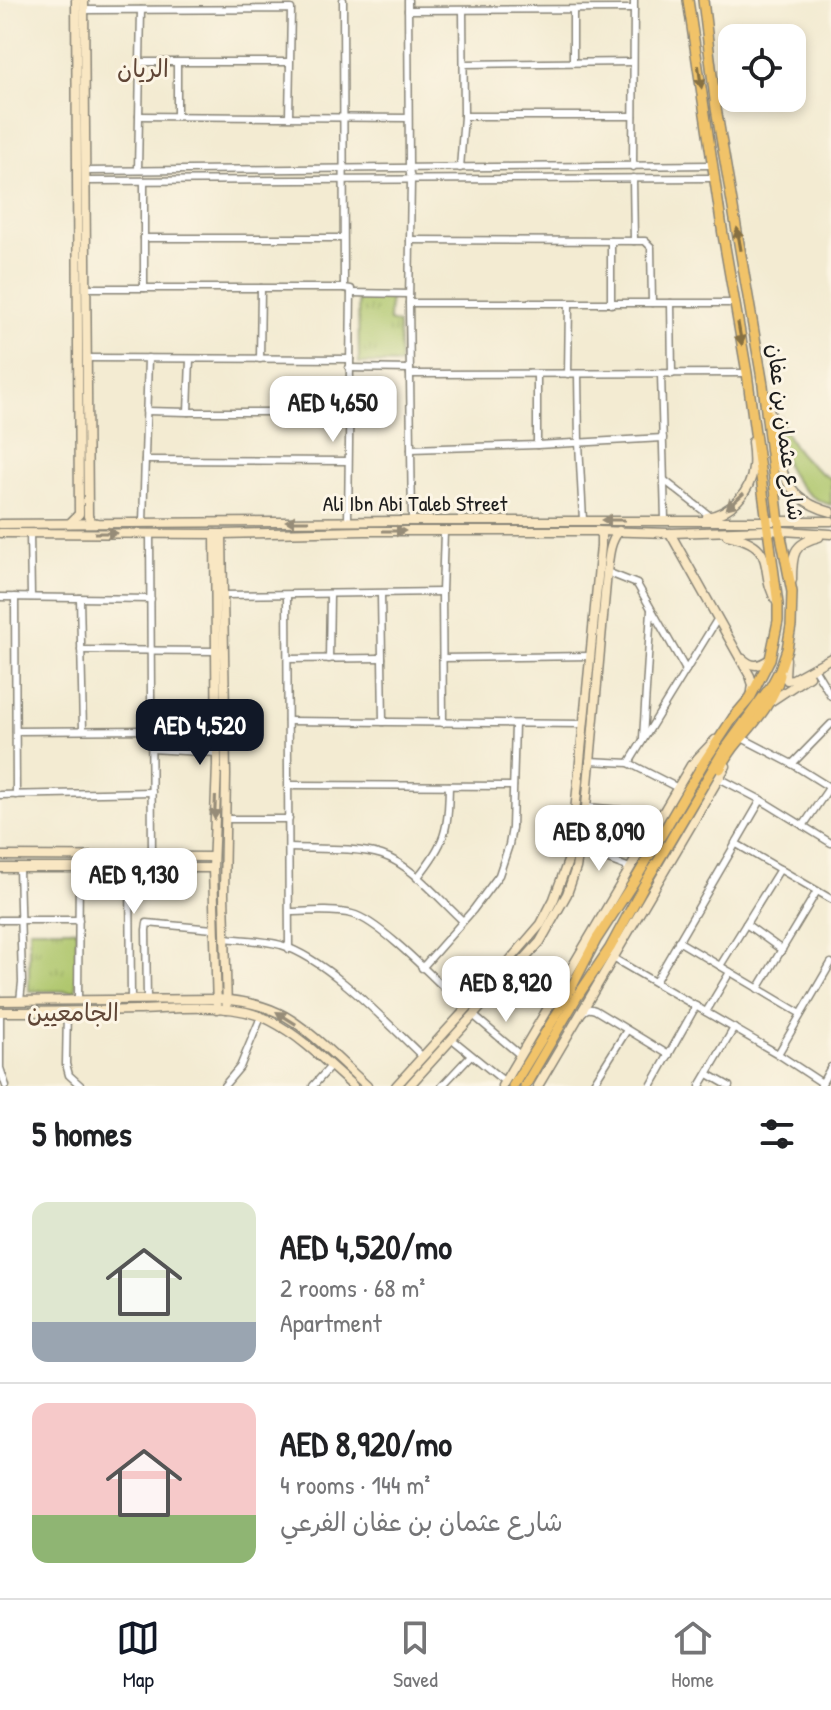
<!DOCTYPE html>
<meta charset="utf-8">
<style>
:root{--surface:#fff;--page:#f2f2f2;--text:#202124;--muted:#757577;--line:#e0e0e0;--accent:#111827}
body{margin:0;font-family:"Patrick Hand","Playpen Sans Arabic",sans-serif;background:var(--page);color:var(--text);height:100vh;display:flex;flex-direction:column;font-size:30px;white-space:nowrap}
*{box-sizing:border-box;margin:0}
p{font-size:26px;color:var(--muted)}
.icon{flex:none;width:44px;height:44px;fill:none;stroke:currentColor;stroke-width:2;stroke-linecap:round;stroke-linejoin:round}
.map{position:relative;height:1086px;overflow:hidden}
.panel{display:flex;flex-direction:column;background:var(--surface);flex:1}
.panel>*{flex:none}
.tools{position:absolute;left:718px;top:24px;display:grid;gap:16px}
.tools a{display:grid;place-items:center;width:88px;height:88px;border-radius:16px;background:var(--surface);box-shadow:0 4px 12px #0003;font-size:40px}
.price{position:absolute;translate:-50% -68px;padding:0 18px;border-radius:16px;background:#fff;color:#222;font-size:26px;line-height:52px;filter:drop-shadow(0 2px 4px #0008)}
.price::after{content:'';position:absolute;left:50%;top:48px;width:24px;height:18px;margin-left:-12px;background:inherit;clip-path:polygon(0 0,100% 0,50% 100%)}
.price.on{background:var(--accent);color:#fff}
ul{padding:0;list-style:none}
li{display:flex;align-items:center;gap:24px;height:200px;padding:0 32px}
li+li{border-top:2px solid var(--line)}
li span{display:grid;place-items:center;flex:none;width:224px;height:160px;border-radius:16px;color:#555}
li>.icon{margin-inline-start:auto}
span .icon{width:96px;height:96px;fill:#fffc;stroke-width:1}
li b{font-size:34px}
h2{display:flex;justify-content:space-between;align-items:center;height:96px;padding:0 32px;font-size:34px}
.dock{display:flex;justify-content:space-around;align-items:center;height:112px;border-top:2px solid var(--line);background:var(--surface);font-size:22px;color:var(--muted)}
.dock a{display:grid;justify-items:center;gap:4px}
.dock .on{color:var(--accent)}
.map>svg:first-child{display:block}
.grass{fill:#aec66c;stroke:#657144;stroke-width:2}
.park{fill:url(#park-tufts);stroke:#657144;stroke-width:2}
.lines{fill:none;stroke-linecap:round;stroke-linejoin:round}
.street-casing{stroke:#888477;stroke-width:9}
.secondary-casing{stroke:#888477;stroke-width:11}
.primary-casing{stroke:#888477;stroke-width:12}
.street{stroke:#fff;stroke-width:6}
.secondary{stroke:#f9e7c3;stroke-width:8}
.primary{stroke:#f1c369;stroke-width:9}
.oneway{fill:#867042}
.oneway2{fill:#968c78}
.labels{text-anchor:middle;stroke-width:6;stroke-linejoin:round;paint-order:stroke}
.street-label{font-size:22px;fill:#1c1c1c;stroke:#fcf5e5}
.neighbourhood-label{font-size:24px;fill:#604637;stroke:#fcf5e5}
</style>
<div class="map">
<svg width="831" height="1086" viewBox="0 0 831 1086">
<defs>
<pattern id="park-tufts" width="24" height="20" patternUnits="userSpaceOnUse" patternTransform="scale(2)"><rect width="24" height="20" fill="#aec66c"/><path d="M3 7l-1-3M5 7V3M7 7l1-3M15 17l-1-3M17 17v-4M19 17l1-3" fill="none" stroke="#95aa5d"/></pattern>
</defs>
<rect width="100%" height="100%" fill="#fcf5e5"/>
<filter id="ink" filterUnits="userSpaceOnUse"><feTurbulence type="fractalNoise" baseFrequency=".0125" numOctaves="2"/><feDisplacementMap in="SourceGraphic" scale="16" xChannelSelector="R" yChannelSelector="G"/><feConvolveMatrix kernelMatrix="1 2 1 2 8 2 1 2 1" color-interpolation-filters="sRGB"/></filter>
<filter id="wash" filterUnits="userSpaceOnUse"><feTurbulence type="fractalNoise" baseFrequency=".006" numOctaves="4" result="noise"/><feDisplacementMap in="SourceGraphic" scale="32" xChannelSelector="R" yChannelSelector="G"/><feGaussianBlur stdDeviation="1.8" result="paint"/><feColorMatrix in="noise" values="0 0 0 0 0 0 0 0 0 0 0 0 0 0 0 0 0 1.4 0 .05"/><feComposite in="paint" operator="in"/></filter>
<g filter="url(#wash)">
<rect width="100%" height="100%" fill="#f3ebd2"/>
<path class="grass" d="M 777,417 L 780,417 C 789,446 806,465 831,479 L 831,505 C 792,494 777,455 777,417 Z"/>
<g class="park">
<path d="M 358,296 L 390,296 L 389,321 L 398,324 L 400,364 L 359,363 Z"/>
<rect x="29" y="929" width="47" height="62"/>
</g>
</g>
<g filter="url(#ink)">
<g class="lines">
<defs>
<g id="street">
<path d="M 408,0 L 409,168 L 411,180 L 409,303 L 412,521"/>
<path d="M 84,10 L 291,9 L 289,116"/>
<path d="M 408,10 L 634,9"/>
<path d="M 573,10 L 573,62"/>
<path d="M 140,62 L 289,62"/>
<path d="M 465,64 L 633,62"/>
<path d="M 139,116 L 408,118"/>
<path d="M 177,116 L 177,62"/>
<path d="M 464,116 L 633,116"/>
<path d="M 633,167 L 634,0"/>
<path d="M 460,168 L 464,116 L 463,11"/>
<path d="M 138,170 L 141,10"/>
<path d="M 86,171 L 712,165"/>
<path d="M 633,178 L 634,241"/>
<path d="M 86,181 L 714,178"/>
<path d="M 144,238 L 343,238"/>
<path d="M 410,240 L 645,241 L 651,247 L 652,303"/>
<path d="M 611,241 L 611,304"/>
<path d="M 86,288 L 344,288 L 343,0"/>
<path d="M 144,288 L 144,181"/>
<path d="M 344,288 L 351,289 L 348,521"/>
<path d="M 351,293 L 409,294"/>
<path d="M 409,303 L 734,303"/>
<path d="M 671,303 L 672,374"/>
<path d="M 87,358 L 350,359"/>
<path d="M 190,359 L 188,412 L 349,412"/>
<path d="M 260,359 L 261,288"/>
<path d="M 349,368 L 410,369"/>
<path d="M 410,374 L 747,373"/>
<path d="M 568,374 L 569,304"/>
<path d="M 578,374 L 579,443 L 583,520"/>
<path d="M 661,374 L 665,520"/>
<path d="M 146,411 L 188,412"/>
<path d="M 537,445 L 537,374"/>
<path d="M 411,449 L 537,445 L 663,438"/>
<path d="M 145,460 L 348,461"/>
<path d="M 664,480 L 710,516"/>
<path d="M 143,523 L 148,358"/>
<path d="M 30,533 L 31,597"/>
<path d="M 150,533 L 152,856"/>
<path d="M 607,572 L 637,584 L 686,670"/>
<path d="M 381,594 L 383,722"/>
<path d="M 224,595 L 442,592"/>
<path d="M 287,596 L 289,949"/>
<path d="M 0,597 L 151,599"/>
<path d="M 15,597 L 16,795"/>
<path d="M 80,598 L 83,730"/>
<path d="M 81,650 L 216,651"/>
<path d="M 443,658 L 591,656"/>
<path d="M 288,659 L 382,658"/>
<path d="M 329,659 L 330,595"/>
<path d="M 816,671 L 831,696"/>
<path d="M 288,721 L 584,724"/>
<path d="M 443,723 L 442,592 L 444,532"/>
<path d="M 16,731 L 152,730"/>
<path d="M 643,738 L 651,610"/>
<path d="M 742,738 L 792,764 L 829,787"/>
<path d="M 152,749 L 217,753"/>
<path d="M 589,761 L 629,763 L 678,788"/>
<path d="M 629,763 L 718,618"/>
<path d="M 792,764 L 831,724"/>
<path d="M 719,778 L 761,800 L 831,843"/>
<path d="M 289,785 L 513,786"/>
<path d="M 0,795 L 152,792"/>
<path d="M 586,807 L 620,810 L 657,823"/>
<path d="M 225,819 L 289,819"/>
<path d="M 803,826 L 831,785"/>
<path d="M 735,843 L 831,899"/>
<path d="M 289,848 C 316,849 357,847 382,855 C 412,865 440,900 463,921"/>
<path d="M 579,849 L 630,868"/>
<path d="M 19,868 L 22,982 L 20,1001"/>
<path d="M 130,868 L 131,1000"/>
<path d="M 417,878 C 446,842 448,831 449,786"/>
<path d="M 290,912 C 310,912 333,909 352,914 C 381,921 442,987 466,1009"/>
<path d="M 0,920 L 79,920"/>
<path d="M 746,924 L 782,950"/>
<path d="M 225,938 C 242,940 263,940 281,945 C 329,960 386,1022 423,1057"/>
<path d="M 678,941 L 801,1014"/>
<path d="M 613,958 L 778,1054 L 822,1083"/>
<path d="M 720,966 L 780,869"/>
<path d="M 422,968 L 473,910 L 499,875 L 509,845 L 512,828 L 515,724"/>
<path d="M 655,982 L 761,800"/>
<path d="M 758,989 L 817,891"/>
<path d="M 78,1000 L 79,868"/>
<path d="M 147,1000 L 146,930 L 147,923 L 213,929"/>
<path d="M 67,1011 L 66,1064 L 69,1075 L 81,1086"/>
<path d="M 0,1012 L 0,1068 L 6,1086"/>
<path d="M 706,1012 L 730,972"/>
<path d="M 582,1013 C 587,1008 589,1008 595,1010 L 669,1055"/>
<path d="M 473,1015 L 520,1055"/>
<path d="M 452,1039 L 505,1082"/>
<path d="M 778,1054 L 831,963"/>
<path d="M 708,1074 L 729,1086"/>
<path d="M 821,1085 L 831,1067"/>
<path d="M 224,1086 L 240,1067 L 261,1017"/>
<path d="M 313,1086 L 331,1066"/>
<path d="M 442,1086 L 471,1055"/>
<path d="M 592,1086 L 627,1030"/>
<path d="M 651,1086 L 696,1006"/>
<path d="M 700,1086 L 734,1028"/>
</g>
<g id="secondary">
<path d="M 84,0 L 88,516 L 91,522 L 97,523"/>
<path d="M 768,404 C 781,451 771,496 831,512"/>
<path d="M 707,517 C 731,513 751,492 753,468 C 754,459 753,450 752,442"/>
<path d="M 70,523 L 79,514 L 76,0"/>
<path d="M 0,524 L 406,521 L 831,521"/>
<path d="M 0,533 L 222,534 L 365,531 L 598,531 L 670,533 L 767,530 L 831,534"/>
<path d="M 670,533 L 750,676 L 753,685 L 752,691"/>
<path d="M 215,534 L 217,765 L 213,868 L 217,1009"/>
<path d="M 222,534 L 226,775 L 224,894 L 227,1009"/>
<path d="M 727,535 C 782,546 756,571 778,604"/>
<path d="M 792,580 C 792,555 793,543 819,537"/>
<path d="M 743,659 C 753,668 759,666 770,659"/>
<path d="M 786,659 L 785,676 L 787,680 L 793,679 L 831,658"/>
<path d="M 770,702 L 809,676"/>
<path d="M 0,856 L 213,857"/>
<path d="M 0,868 L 213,868"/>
<path d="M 0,1001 L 217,999 C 238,1000 260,1004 279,1013 C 307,1026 343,1064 367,1086"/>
<path d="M 0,1012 C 45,1012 91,1011 136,1010 C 177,1009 234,1001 271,1021 C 302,1037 327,1063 353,1086"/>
<path d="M 396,1086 L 499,973 L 541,924 L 554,899 L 571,853 L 601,546 L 601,535 L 598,531"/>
<path d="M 409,1086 L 540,942 L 567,894 L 576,868 L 586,807 L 607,572 C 609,557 609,543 619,531"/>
<path d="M 502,1086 L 691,765 L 715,740"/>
<path d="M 538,1086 L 726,766"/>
</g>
<g id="primary">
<path d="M 720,769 C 725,760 731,750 738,742 C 755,722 774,702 780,675"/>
<path d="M 513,1086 L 564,1002 L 596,940 L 637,877 L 704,762 L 733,718 L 750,698 L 770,659 L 778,621 L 778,604 L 747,373 L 723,235 L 688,0"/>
<path d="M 525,1086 L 577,997 L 610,948 L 644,885 L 721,755 L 771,686 L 780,669 L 787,649 L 791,626 L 792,592 L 780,531 L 763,385 L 716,108 L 703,0"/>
</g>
</defs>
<use href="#street" class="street-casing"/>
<use href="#secondary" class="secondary-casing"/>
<use href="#primary" class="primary-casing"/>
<use href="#street" class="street"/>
<use href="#secondary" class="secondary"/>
<use href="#primary" class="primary"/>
</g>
<defs><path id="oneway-solid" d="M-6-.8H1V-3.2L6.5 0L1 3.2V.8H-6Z" transform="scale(2)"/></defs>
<g class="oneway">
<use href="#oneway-solid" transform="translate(700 77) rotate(82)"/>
<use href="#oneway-solid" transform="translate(739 239) rotate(-100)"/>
<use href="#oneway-solid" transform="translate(740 334) rotate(80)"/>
</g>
<g class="oneway2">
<use href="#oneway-solid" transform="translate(735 501) rotate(138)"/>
<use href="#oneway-solid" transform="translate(613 520) rotate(180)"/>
<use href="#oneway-solid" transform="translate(297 521) rotate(180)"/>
<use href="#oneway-solid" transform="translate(394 531)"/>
<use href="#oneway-solid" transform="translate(106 533)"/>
<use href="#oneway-solid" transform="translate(215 808) rotate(92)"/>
<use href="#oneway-solid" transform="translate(286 1018) rotate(-148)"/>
</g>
</g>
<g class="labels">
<g class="street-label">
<text transform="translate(786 432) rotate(83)" y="8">شارع عثمان بن عفان</text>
<text x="415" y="511">Ali Ibn Abi Taleb Street</text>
</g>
<g class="neighbourhood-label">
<text x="143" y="77">الريان</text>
<text x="73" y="1021">الجامعيين</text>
</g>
</g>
</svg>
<div class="tools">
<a><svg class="icon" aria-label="locate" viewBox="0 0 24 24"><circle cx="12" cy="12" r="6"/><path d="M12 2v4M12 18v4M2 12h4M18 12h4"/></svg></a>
</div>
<b class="price" style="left:333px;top:444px">AED 4,650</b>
<b class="price on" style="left:200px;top:767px">AED 4,520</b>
<b class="price" style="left:599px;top:873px">AED 8,090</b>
<b class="price" style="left:134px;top:916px">AED 9,130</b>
<b class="price" style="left:506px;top:1024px">AED 8,920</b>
</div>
<section class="panel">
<h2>5 homes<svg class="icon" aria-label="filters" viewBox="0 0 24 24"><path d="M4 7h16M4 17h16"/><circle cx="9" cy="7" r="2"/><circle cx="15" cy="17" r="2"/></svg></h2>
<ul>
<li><span style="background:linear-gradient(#dfe7d0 75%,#9aa5b1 0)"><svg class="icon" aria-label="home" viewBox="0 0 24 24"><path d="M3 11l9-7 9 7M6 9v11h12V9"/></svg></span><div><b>AED 4,520/mo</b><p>2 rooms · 68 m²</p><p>Apartment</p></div></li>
<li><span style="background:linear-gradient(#f6c9c9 70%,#8fb573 0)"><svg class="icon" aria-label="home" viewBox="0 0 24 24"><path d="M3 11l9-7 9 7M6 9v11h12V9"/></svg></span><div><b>AED 8,920/mo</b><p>4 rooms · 144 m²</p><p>شارع عثمان بن عفان الفرعي</p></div></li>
</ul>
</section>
<nav class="dock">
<a class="on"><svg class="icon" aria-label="map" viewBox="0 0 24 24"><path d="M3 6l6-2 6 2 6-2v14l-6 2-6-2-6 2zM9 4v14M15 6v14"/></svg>Map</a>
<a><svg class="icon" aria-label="saved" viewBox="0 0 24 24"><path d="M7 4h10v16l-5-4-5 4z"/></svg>Saved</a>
<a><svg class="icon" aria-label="home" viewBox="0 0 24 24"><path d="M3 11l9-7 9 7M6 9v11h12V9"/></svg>Home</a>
</nav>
